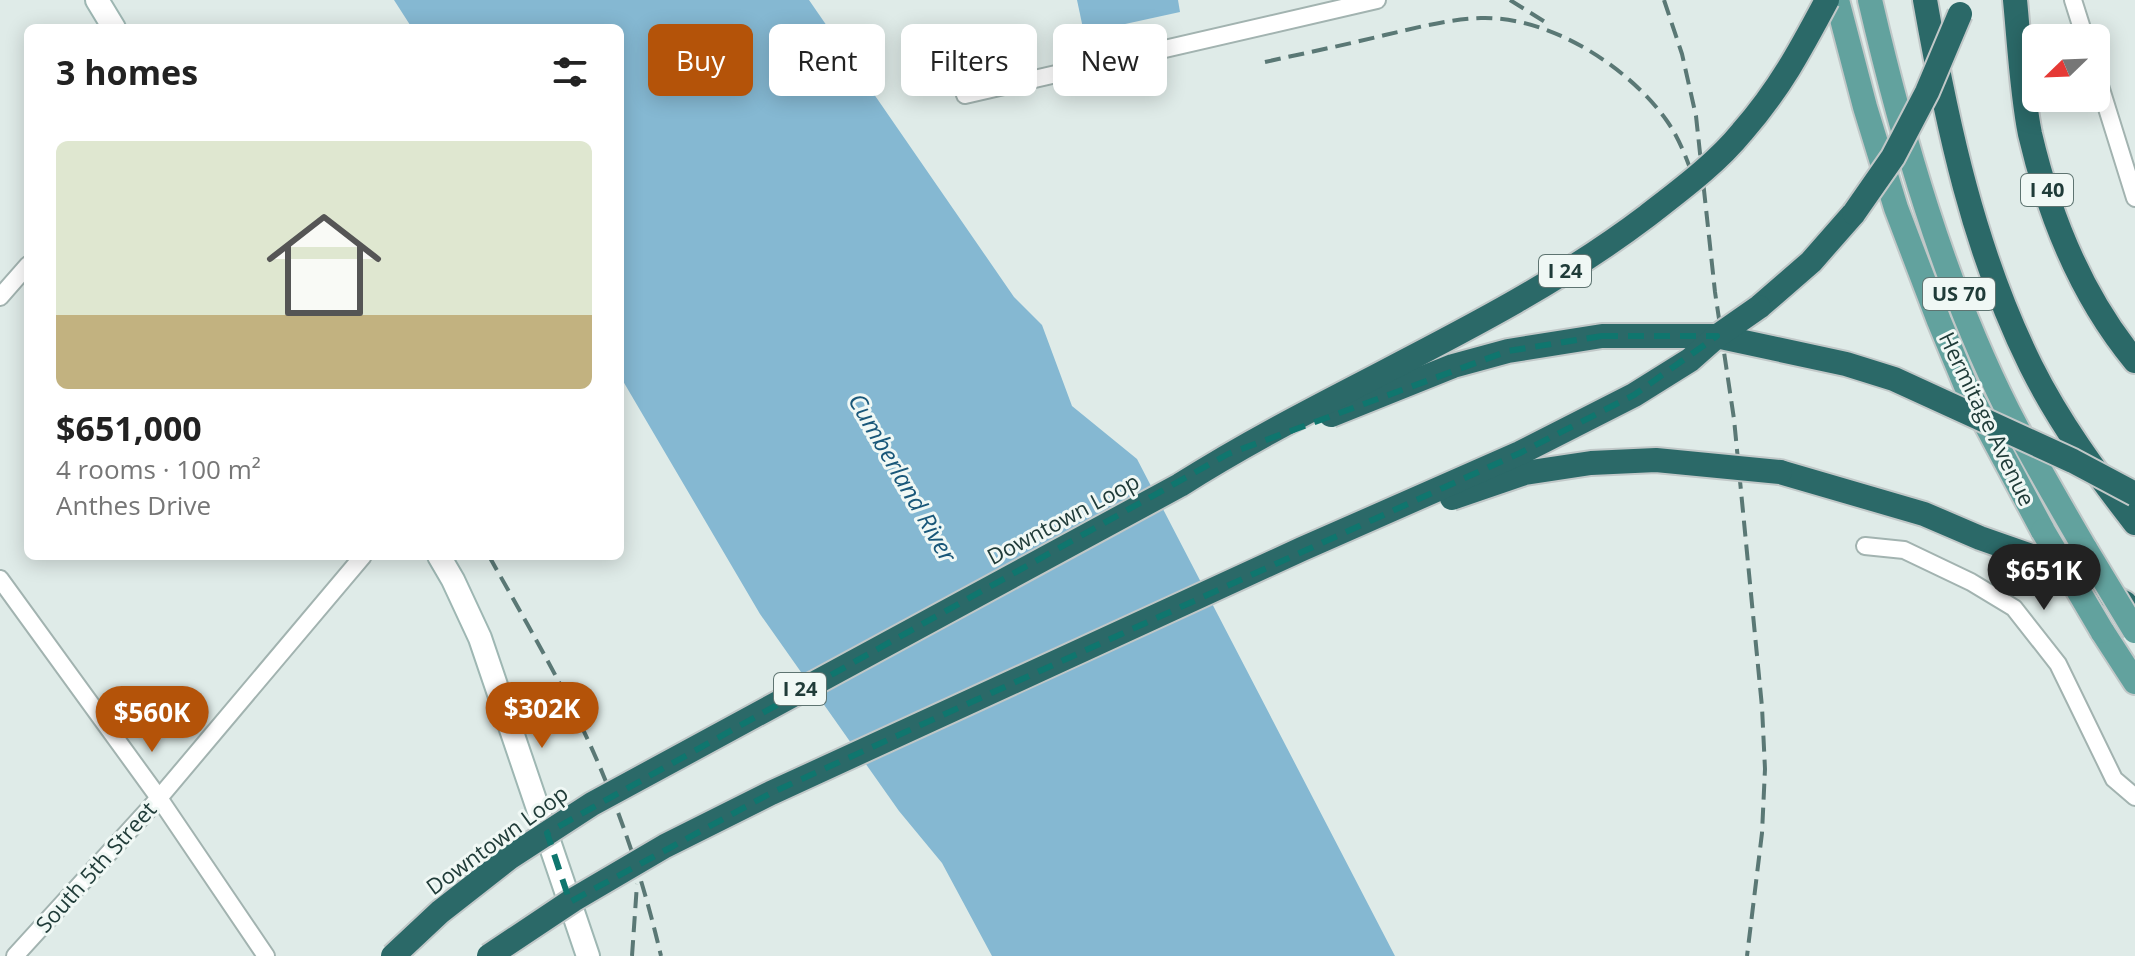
<!DOCTYPE html>
<meta charset="utf-8">
<style>
:root{--surface:#fff;--page:#f2f2f2;--text:#222;--muted:#767676;--line:#e0e0e0;--accent:#b45309}
body{margin:0;font-family:"Open Sans",sans-serif;background:var(--page);color:var(--text);height:100vh;display:flex;flex-direction:column;font-size:30px;white-space:nowrap}
*{box-sizing:border-box;margin:0}
p{font-size:26px;color:var(--muted)}
.icon{flex:none;width:44px;height:44px;fill:none;stroke:currentColor;stroke-width:2;stroke-linecap:round;stroke-linejoin:round}
.map{position:relative;flex:1;overflow:hidden}
.drawer{position:absolute;left:24px;top:24px;width:600px;height:536px;display:flex;flex-direction:column;background:var(--surface);border-radius:12px;box-shadow:0 4px 20px #0003}
.drawer>*{flex:none}
.banner{position:absolute;left:648px;top:24px;width:760px;height:72px;display:flex;gap:16px}
.needle{width:52px;rotate:247deg}
.fabs{position:absolute;left:2022px;top:24px;display:grid;gap:16px}
.fabs a{display:grid;place-items:center;width:88px;height:88px;border-radius:12px;background:var(--surface);box-shadow:0 4px 20px #0003;font-size:40px}
.price{position:absolute;translate:-50% -68px;padding:0 18px;border-radius:28px;background:var(--accent);color:#fff;font-size:26px;line-height:52px;filter:drop-shadow(0 2px 4px #0008)}
.price::after{content:'';position:absolute;left:50%;top:48px;width:24px;height:18px;margin-left:-12px;background:inherit;clip-path:polygon(0 0,100% 0,50% 100%)}
.price.current{background:#222;color:#fff}
ul{padding:0;list-style:none}
li{display:grid;align-content:center;gap:16px;height:424px;padding:0 32px}
li+li{border-top:2px solid var(--line)}
li span{display:grid;place-items:center;height:248px;border-radius:12px;color:#555}
li>.icon{margin-inline-start:auto}
span .icon{width:144px;height:144px;fill:#fffc;stroke-width:1}
li b{font-size:34px}
h2{display:flex;justify-content:space-between;align-items:center;height:96px;padding:0 32px;font-size:34px}
.tag{padding:0 28px;border-radius:12px;background:var(--surface);box-shadow:0 4px 20px #0003;font-size:28px;line-height:72px}
.tag.current{background:var(--accent);color:#fff}
.map>svg:first-child{display:block}
.water{fill:#85b8d2}
.lines{fill:none;stroke-linecap:round;stroke-linejoin:round}
.street-casing{stroke:#a2b3b0;stroke-width:20}
.secondary-casing{stroke:#9eb7b3;stroke-width:26}
.primary-casing{stroke:#c1c8c8;stroke-width:28}
.highway-casing{stroke:#c1c8c8;stroke-width:28}
.street{stroke:#fff;stroke-width:16}
.secondary{stroke:#fff;stroke-width:22}
.primary{stroke:#62a29e;stroke-width:24}
.highway{stroke:#2b6968;stroke-width:24}
.rail{stroke:#5a7875;stroke-width:4;stroke-dasharray:16 8;stroke-linecap:butt}
.primary-bridge-casing{stroke:#c1c8c8;stroke-width:28;stroke-linecap:butt}
.highway-bridge-casing{stroke:#c1c8c8;stroke-width:28;stroke-linecap:butt}
.primary-bridge{stroke:#62a29e;stroke-width:24}
.highway-bridge{stroke:#2b6968;stroke-width:24}
.marked{fill:none;stroke:#0f766e;stroke-width:6;stroke-dasharray:16 10;stroke-linejoin:round}
.labels{text-anchor:middle;stroke-width:6;stroke-linejoin:round;paint-order:stroke}
.shield{fill:#f0f8f5;stroke:#5e7471;stroke-width:2}
.shield-label{font-size:20px;font-weight:bold;fill:#203c39}
.street-label{font-size:22px;fill:#203c39;stroke:#f0f8f5}
.water-label{font-size:24px;font-style:italic;fill:#195779;stroke:#f0f8f5}
</style>
<div class="map">
<svg width="2135" height="956" viewBox="0 0 2135 956">
<rect width="100%" height="100%" fill="#dfebe8"/>
<g class="water">
<path d="M 394,0 L 809,0 L 1014,297 L 1042,325 L 1072,406 L 1137,459 L 1395,956 L 992,956 L 942,863 L 899,811 L 760,614 L 620,376 L 620,28 L 412,28 Z"/>
<path d="M 1077,0 L 1178,0 L 1180,12 L 1084,33 Z"/>
</g>
<g class="lines">
<defs>
<g id="street">
<path d="M 2073,0 L 2085,38"/>
<path d="M 2096,73 L 2135,198"/>
<path d="M 965,95 L 1377,0"/>
<path d="M 0,297 L 28,265"/>
<path d="M 1865,546 L 1904,550 L 1971,582 L 2014,608 L 2058,664 L 2114,779 L 2135,797"/>
<path d="M 0,579 L 159,798 L 266,956"/>
<path d="M 15,956 L 159,798 L 363,556"/>
</g>
<g id="secondary">
<path d="M 97,0 L 114,28"/>
<path d="M 439,556 L 453,580 L 480,638 L 588,956"/>
</g>
<g id="primary">
<path d="M 1837,0 L 1865,107 L 1896,208 L 1939,321 L 1968,391 L 2043,531"/>
<path d="M 1870,0 C 1902,138 1944,284 2008,411 C 2032,458 2059,504 2086,550"/>
<path d="M 2102,631 L 2135,682"/>
</g>
<g id="highway">
<path d="M 1925,0 C 1947,125 1974,251 2031,366 C 2059,422 2096,473 2135,523"/>
<path d="M 2015,0 C 2019,41 2022,95 2030,134 C 2049,215 2082,297 2135,361"/>
<path d="M 1759,307 L 1811,262 L 1854,213"/>
<path d="M 1780,472 L 1924,514 L 1980,538 L 2031,556 L 2125,603"/>
</g>
</defs>
<use href="#street" class="street-casing"/>
<use href="#secondary" class="secondary-casing"/>
<use href="#primary" class="primary-casing"/>
<use href="#highway" class="highway-casing"/>
<use href="#street" class="street"/>
<use href="#secondary" class="secondary"/>
<use href="#primary" class="primary"/>
<use href="#highway" class="highway"/>
<g class="rail">
<path d="M 1510,0 L 1550,25"/>
<path d="M 1664,0 L 1682,54 L 1696,116 L 1715,292 L 1734,419 L 1762,707 L 1765,769 L 1762,833 L 1747,956"/>
<path d="M 1265,62 C 1305,53 1345,45 1385,35 C 1416,28 1448,19 1481,18 C 1549,16 1628,66 1667,121 C 1681,141 1689,165 1697,188"/>
<path d="M 489,556 C 517,606 546,656 572,707 C 612,786 641,870 661,956"/>
<path d="M 632,956 L 637,884"/>
</g>
<defs>
<g id="primary-bridge">
<path d="M 2043,531 L 2102,631"/>
<path d="M 2086,550 L 2135,631"/>
</g>
<g id="highway-bridge">
<path d="M 1854,213 L 1893,157 L 1927,92 L 1960,14"/>
<path d="M 1331,415 L 1453,366 L 1508,351 L 1602,336 L 1716,336 L 1846,364 L 1894,379 L 2073,461 L 2135,494"/>
<path d="M 1452,498 L 1525,473 L 1591,463 L 1656,460 L 1780,472"/>
<path d="M 393,956 L 440,912 L 509,858 L 592,804 L 1180,485 C 1331,389 1503,325 1647,216 C 1679,191 1716,164 1742,132 C 1779,90 1801,49 1827,0"/>
<path d="M 489,956 L 573,900 L 665,846 L 771,793 L 1302,549 L 1520,453 L 1634,395 L 1690,360 L 1716,337 L 1759,307"/>
</g>
</defs>
<use href="#primary-bridge" class="primary-bridge-casing"/>
<use href="#highway-bridge" class="highway-bridge-casing"/>
<use href="#primary-bridge" class="primary-bridge"/>
<use href="#highway-bridge" class="highway-bridge"/>
</g>
<path class="marked" d="M 1602,336 L 1717,336 L 1634,395 L 1520,453 L 771,793 L 570,902 L 547,833 L 1228,454 L 1508,351 Z"/>
<g class="labels">
<g class="shield">
<rect x="2021" y="174" width="52" height="32" rx="6"/>
<rect x="1539" y="255" width="52" height="32" rx="6"/>
<rect x="1923" y="278" width="72" height="32" rx="6"/>
<rect x="774" y="673" width="52" height="32" rx="6"/>
</g>
<g class="shield-label">
<text x="2047" y="197">I 40</text>
<text x="1565" y="278">I 24</text>
<text x="1959" y="301">US 70</text>
<text x="800" y="696">I 24</text>
</g>
<g class="street-label">
<text transform="translate(1987 419) rotate(64)" y="8">Hermitage Avenue</text>
<text transform="translate(1063 519) rotate(-28)" y="8">Downtown Loop</text>
<text transform="translate(497 840) rotate(-36)" y="8">Downtown Loop</text>
<text transform="translate(96 867) rotate(-48)" y="8">South 5th Street</text>
</g>
<g class="water-label">
<text transform="translate(902 478) rotate(60)" y="8">Cumberland River</text>
</g>
</g>
</svg>
<div class="fabs">
<a><svg class="needle" viewBox="-14 -14 28 28"><path d="M0-13l5 13h-10z" fill="#e53935"/><path d="M0 13l5-13h-10z" fill="#767676"/></svg></a>
</div>
<b class="price current" style="left:2044px;top:612px">$651K</b>
<b class="price" style="left:542px;top:750px">$302K</b>
<b class="price" style="left:152px;top:754px">$560K</b>
<div class="banner">
<a class="tag current">Buy</a>
<a class="tag">Rent</a>
<a class="tag">Filters</a>
<a class="tag">New</a>
</div>
<section class="drawer">
<h2>3 homes<svg class="icon" aria-label="filters" viewBox="0 0 24 24"><path d="M4 7h16M4 17h16"/><circle cx="9" cy="7" r="2"/><circle cx="15" cy="17" r="2"/></svg></h2>
<ul>
<li><span style="background:linear-gradient(#dfe7d0 70%,#c2b280 0)"><svg class="icon" aria-label="home" viewBox="0 0 24 24"><path d="M3 11l9-7 9 7M6 9v11h12V9"/></svg></span><div><b>$651,000</b><p>4 rooms · 100 m²</p><p>Anthes Drive</p></div></li>
</ul>
</section>
</div>
